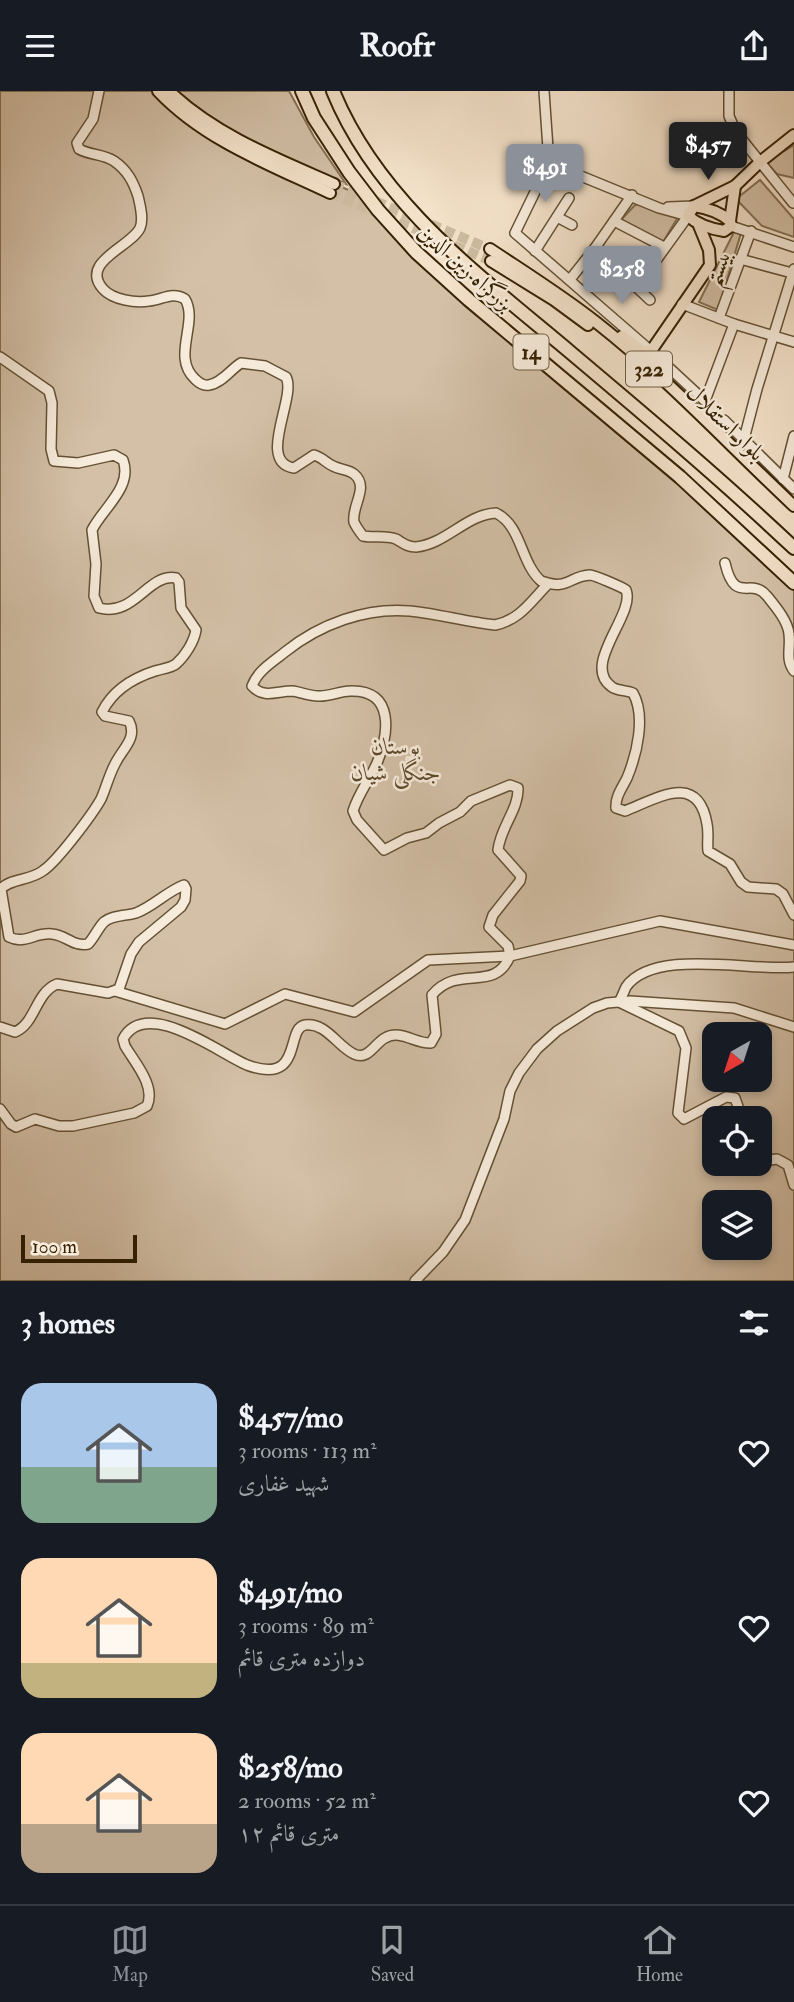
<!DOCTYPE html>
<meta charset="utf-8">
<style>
:root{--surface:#171b24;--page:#20242c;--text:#f1f3f6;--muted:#9ea1a6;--line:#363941;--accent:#8c9099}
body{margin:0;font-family:"IM FELL Double Pica",Amiri,serif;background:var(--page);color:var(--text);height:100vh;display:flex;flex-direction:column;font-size:26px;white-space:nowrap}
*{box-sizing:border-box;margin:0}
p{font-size:23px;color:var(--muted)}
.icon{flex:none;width:38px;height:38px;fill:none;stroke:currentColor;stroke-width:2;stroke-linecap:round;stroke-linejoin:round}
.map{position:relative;height:1190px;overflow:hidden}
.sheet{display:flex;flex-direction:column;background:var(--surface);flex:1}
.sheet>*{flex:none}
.needle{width:46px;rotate:219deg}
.tools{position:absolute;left:702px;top:931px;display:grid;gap:14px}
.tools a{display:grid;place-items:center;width:70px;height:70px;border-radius:14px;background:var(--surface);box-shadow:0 4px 10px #0003;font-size:35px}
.scale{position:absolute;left:21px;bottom:18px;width:116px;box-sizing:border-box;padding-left:7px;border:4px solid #362102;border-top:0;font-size:19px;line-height:24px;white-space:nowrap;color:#362102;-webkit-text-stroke:5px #f7ecdc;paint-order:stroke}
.price{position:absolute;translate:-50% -60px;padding:0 16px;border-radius:7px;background:var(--accent);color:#fff;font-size:23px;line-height:46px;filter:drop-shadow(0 2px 4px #0008)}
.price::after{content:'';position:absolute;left:50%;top:42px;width:21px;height:16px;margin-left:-10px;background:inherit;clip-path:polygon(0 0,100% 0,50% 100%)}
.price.active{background:#222;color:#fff}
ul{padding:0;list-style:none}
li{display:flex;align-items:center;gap:21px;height:175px;padding:0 21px}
li span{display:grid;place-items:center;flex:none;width:196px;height:140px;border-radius:21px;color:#555}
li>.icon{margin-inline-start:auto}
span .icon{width:84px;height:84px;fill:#fffc;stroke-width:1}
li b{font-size:30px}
h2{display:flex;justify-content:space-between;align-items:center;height:84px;padding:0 21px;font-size:30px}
header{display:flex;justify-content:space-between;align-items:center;height:91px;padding:0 21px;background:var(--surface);font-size:32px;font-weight:800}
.tab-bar{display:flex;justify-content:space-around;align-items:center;height:98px;border-top:2px solid var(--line);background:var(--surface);font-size:19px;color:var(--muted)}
.tab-bar a{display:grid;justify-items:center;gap:4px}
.tab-bar .active{color:var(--accent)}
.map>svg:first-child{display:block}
.green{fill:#d3c0a7;stroke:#847054;stroke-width:2;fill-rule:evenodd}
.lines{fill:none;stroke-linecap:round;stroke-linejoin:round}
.major-tunnel{stroke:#cdbba1;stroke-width:10;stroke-dasharray:10 5;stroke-linecap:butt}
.minor-casing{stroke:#655134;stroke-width:12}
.major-casing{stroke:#362102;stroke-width:14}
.highway-casing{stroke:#362102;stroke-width:16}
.minor{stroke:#f7ecdc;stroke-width:9}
.major{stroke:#f3e1c9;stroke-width:10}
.highway{stroke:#f3e1c9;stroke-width:12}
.labels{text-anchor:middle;stroke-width:5;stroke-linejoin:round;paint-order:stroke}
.shield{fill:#f7ecdc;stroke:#705e43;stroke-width:2}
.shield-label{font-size:21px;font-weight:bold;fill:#362102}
.street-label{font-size:23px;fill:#362102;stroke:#f7ecdc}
.park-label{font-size:23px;font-style:italic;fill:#5d492b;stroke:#f7ecdc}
</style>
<header><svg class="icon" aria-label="menu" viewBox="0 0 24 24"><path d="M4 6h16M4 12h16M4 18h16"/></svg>Roofr<svg class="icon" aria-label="share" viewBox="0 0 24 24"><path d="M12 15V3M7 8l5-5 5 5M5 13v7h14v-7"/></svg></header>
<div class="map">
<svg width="794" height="1190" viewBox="0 0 794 1190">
<rect width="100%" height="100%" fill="#f3e1c9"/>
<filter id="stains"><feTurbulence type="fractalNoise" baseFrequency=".00286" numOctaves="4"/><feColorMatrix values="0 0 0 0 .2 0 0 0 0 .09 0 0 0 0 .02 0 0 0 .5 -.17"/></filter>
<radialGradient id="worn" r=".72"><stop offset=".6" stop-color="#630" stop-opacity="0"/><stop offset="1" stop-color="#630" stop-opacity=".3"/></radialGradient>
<g class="green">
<path d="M 0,0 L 289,0 L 314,46 L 346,93 L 338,89 L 335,93 L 373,110 L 408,150 L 794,490 L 794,1190 L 0,1190 ZM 714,943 L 760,943 L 760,989 L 714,989 ZM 714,1027 L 760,1027 L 760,1073 L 714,1073 ZM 714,1111 L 760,1111 L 760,1157 L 714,1157 Z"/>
<path d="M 794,54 L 794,87 L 777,83 L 766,71 Z"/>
<path d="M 760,89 L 794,128 L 794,146 L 762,135 L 736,108 Z"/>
<path d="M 640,113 L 678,126 L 663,151 L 620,130 L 635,114 Z"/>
<path d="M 734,141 L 741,142 L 718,219 L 699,211 Z"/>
</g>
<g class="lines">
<g class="major-tunnel">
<path d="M 334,93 L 490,158"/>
<path d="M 330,102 L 491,170"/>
</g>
<defs>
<g id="minor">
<path d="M 99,0 L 93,28 L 77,52 L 79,58 C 89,64 103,63 114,70 C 127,79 133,90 138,105 C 140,114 144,128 140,137 C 131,156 79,171 103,198 C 113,209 135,212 149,210 C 162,209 172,200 185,208 C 199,231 171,266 195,288 C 199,292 204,295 209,294 C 222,292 231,278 241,272 L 265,275 L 286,286 C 297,306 256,371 294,377 L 314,364 C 322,366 326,372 333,375 C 340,379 348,378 354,383 C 370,396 351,415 354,431 C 356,436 360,441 363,445 C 374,447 386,444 396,448 C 403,452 407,456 416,456 C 446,453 467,423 496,422 C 522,435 520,471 541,490 C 568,500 569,485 590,484 C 594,484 622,496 626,499 C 636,523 580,574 612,596 C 617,600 627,599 633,602 C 646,625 637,663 627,687 C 622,697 615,706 616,717 L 625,720 C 656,708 698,680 707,733 C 709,742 707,751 708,760 L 730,773 L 741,791 L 748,796 L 776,798 L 783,803 L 794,824"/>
<path d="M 544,0 L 549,72"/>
<path d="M 729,0 L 729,25 L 736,41 L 793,112"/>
<path d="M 549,72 L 515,142 L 651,260 L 705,310 L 734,233"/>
<path d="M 549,72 L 659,117 L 688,125 L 637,196"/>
<path d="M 668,116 L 694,115"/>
<path d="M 557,126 L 572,134"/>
<path d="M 614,130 L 664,156"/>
<path d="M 731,135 L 794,156"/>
<path d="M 595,157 L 650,209"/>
<path d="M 535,160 L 569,107"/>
<path d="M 740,168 L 792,182"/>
<path d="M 572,186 L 595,157 L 632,104"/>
<path d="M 682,213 L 734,233 L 794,251"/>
<path d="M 719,227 L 751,140"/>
<path d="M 0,266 L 49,300 L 52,312 L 51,358 L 54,370 L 78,372 L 114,364 L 123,369 C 133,396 103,417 92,439 L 96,473 L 94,505 L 99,517 C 135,526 148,482 176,487 L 179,491 L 181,517 L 196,539 C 194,551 185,565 176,573 C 171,577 161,578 155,580 C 133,587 113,599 102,621 L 105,625 L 129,630 C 138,647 122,658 115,673 C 109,684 106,697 101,708 C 92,724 58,769 44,779 C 31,790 10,787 1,798 L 9,846 C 25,854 35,841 52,843 C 66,844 73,856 88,853 C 94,847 98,837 104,831 C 112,824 126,825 136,822 C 154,815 166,801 184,794 L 186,798 L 185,809 L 181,816 L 139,851 L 131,863 L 119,898 L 108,902 L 57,893 C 35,902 36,932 15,941 L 0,936"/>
<path d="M 724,329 L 794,398"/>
<path d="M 744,348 L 757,298 L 794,178"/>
<path d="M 783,388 L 794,345"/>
<path d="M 725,472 C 735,515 751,485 767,505 C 775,515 788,530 789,543 C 791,557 785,568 794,580"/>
<path d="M 115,900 L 225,933 L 285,903 L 354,921 L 428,869 L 510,865 L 660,830 L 794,854"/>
<path d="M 0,1018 L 11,1033 L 16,1036 L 35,1028 L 59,1035 L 73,1035 L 134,1022 L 147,1015 C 156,995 135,972 125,955 L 123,948 C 146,905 220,963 247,974 C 304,995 285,937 305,934 C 326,931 338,956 354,963 C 368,970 375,952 385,947 C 401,938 415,953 431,952 L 436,943 L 432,904 C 459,872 494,903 510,865 L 508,855 L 489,836 L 493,824 L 520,790 L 521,785 L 498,759 C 500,737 519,718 518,697 L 510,694 L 471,710 L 460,721 L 439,732 L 426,742 L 407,747 L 384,759 L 357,729 L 353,720 C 358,703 370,688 377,672 C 389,643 395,598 350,600 C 340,600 329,606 318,605 C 309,605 301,601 292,600 C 277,600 264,608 252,595 C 258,579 273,571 285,561 C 320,533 366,516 410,520 C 439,523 467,531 495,534 C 520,529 531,510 548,493"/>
<path d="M 742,1027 L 735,1007 L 726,1006 L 684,1028 L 678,1022 L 686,957 L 679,940 L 619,911 C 622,906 624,900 626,896 C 654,856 753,881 794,876"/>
<path d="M 760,1065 L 763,1070 L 777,1068 L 788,1074 L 794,1094"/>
<path d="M 415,1190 L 443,1161 L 465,1129 L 504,1028 L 510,1000 L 519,982 L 537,958 L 557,940 L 593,917 L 607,912 L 630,910 L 734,917 L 794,936"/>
</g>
<g id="major">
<path d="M 158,0 C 204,49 271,74 330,102"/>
<path d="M 169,0 C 215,44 277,68 334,93"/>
<path d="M 694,115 L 735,95 L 760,71 L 794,44"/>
<path d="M 694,115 C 707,117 720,121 730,130 L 731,135 L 724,140 C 711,138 698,134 688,125 Z"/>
<path d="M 730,130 L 735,95"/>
<path d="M 490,158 C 526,182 563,205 597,232 C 667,287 729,354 794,415"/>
<path d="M 491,170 L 554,209 L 588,234"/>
<path d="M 622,245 L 642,260 L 651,260 L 710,174 L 709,159 L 698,132"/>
</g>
<g id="highway">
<path d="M 302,0 L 314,27 L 349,81 L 378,119 L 416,161 L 469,209 L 680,386 L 794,492"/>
<path d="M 333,0 C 378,111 481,186 570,261 C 646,325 722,389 794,457"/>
</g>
</defs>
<use href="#minor" class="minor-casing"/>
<use href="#major" class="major-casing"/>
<use href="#highway" class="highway-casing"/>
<use href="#minor" class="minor"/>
<use href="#major" class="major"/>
<use href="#highway" class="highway"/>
</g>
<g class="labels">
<g class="shield">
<rect x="513.5" y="243.5" width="35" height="35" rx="5"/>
<rect x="626" y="260.5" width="46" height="35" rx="5"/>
</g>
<g class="shield-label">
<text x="531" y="268">14</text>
<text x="649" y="285">322</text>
</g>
<g class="street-label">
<text transform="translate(466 176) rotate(42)" y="8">بزرگراه زین الدین</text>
<text transform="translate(717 177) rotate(-70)" y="8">بیستم</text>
<text transform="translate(726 331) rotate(44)" y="8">بلوار استقلال</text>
</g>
<g class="park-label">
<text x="396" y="663">بوستان<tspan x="396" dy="26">جنگلی شیان</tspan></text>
</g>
</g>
<rect width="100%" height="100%" filter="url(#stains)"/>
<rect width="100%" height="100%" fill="url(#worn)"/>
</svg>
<div class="tools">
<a><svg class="needle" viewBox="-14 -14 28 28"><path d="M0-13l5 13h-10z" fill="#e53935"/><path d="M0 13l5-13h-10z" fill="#9ea1a6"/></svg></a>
<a><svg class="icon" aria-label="locate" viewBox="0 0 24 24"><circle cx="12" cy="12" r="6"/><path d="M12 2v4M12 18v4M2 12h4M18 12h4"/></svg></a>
<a><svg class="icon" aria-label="layers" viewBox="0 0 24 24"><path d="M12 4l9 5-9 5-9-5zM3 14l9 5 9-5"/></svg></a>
</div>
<div class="scale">100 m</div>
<b class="price active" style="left:708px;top:91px">$457</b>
<b class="price" style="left:545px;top:113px">$491</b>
<b class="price" style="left:622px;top:215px">$258</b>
</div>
<section class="sheet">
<h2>3 homes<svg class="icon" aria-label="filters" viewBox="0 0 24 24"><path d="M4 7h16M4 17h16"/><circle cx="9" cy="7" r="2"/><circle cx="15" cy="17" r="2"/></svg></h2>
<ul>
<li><span style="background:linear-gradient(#a9c7e8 60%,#7fa58c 0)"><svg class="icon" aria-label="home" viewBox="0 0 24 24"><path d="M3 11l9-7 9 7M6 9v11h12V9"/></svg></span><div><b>$457/mo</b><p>3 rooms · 113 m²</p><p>شهید غفاری</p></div><svg class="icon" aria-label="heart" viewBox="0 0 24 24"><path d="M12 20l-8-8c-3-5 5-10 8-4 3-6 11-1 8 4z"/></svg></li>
<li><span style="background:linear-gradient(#ffd9b3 75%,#c2b280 0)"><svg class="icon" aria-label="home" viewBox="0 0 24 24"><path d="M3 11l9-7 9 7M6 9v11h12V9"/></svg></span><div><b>$491/mo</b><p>3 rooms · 89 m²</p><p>دوازده متری قائم</p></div><svg class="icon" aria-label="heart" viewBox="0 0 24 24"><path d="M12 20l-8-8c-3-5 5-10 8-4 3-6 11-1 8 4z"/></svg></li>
<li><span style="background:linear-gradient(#ffd9b3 65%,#b9a48a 0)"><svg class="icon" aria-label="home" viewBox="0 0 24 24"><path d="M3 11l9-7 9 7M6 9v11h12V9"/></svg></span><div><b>$258/mo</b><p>2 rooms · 52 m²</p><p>۱۲ متری قائم</p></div><svg class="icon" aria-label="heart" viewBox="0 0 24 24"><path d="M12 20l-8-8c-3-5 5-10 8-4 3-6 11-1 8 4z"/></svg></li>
</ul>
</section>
<nav class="tab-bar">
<a class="active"><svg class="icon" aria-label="map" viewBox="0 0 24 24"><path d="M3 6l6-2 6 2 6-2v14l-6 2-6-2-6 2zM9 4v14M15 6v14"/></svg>Map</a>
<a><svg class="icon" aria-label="saved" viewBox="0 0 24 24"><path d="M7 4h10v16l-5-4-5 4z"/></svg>Saved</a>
<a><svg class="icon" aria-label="home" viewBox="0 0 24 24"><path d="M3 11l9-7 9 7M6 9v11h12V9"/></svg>Home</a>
</nav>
